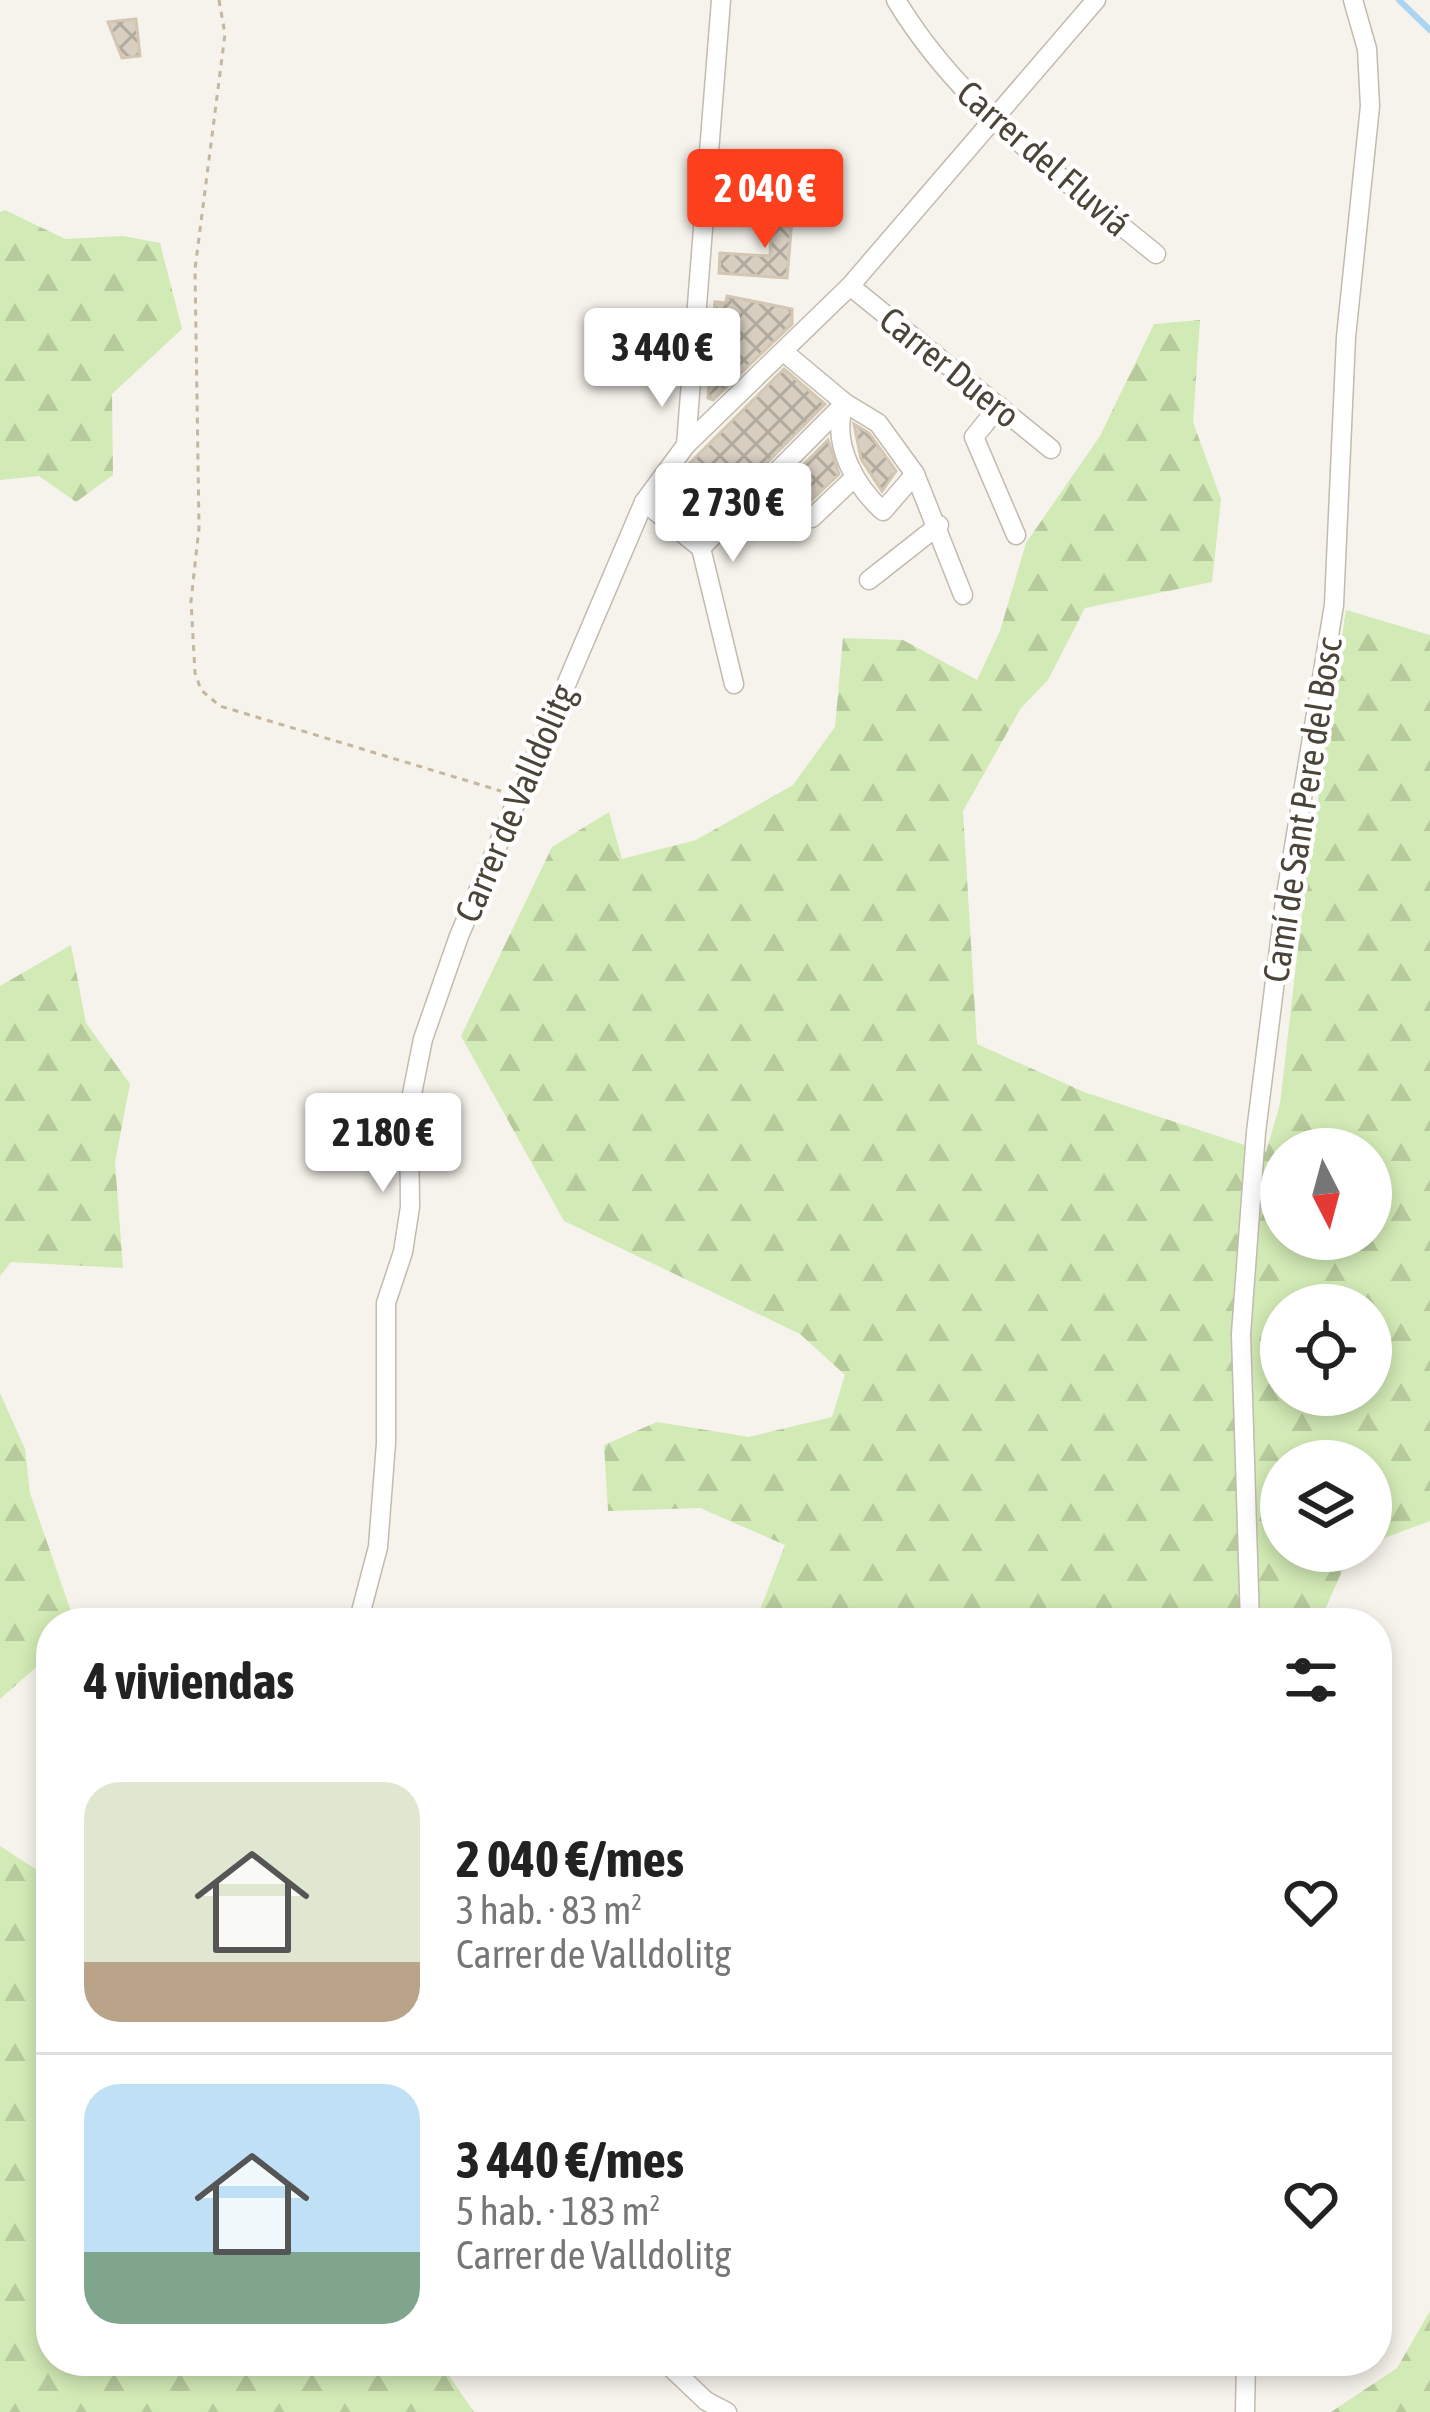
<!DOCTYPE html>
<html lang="es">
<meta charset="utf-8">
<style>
:root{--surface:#fff;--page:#f6f6f6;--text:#222;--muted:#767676;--line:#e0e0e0;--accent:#fc3f1d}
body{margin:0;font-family:"Asap Condensed",sans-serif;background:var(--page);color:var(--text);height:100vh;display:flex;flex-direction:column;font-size:45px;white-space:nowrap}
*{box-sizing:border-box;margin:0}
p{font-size:39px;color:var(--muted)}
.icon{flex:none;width:66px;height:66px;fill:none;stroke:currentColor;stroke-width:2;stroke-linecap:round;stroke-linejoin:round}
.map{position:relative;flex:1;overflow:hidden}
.side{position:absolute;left:36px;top:1608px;width:1356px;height:768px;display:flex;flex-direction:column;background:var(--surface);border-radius:48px;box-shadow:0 6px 18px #0003}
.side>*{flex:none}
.needle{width:78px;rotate:174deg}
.fabs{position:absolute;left:1260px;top:1128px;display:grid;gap:24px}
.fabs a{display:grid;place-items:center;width:132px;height:132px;border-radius:50%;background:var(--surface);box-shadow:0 6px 18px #0003;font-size:60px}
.price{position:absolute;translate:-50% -102px;padding:0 27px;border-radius:12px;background:#fff;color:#222;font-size:39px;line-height:78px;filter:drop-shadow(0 3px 6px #0008)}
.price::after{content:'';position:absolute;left:50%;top:72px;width:36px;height:27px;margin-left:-18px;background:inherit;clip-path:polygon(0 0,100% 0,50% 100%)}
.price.current{background:var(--accent);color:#fff}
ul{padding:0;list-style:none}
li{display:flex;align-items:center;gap:36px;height:300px;padding:0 48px}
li+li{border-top:3px solid var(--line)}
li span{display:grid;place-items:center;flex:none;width:336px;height:240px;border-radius:36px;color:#555}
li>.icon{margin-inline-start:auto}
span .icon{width:144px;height:144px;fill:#fffc;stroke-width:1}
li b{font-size:51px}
h2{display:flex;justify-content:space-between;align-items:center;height:144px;padding:0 48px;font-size:51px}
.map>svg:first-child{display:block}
.forest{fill:url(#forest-firs);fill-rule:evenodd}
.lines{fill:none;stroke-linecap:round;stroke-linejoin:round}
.stream{stroke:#a9d4f2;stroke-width:6}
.building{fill:url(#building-cross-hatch);stroke:#d3c7b4;stroke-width:3}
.street-casing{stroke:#c2bbae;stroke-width:21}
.path{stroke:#c4b79f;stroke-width:3;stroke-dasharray:6 6;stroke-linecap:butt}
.street{stroke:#fff;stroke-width:18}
.labels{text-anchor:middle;stroke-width:9;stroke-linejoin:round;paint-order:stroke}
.street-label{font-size:36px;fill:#4b4439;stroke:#fff}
</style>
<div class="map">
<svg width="1430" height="2412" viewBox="0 0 1430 2412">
<defs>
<pattern id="forest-firs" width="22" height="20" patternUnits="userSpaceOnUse" patternTransform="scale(3)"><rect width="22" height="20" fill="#d2eab5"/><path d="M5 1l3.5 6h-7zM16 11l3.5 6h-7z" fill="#b6ca9c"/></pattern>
<pattern id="building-cross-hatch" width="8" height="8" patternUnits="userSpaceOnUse" patternTransform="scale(3)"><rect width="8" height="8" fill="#d8cfc1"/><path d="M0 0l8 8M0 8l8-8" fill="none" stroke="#b1aa9e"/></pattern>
</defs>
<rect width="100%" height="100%" fill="#f6f3ec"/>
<g class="forest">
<path d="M 5,210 L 65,239 L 123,236 L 160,243 L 182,329 L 112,394 L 113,475 L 76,502 L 39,476 L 0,480 L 0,212 Z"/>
<path d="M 1200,320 L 1193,422 L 1221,499 L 1212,582 L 1085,608 L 1048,680 L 1021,708 L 963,811 L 977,1044 L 1084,1092 L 1266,1152 L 1280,1104 L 1305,887 L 1346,610 L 1430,635 L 1430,1521 L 1371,1543 L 1371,1461 L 1281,1461 L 1281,1551 L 1351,1551 L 1319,1623 L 755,1623 L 785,1545 L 700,1508 L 608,1511 L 604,1445 L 657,1422 L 749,1437 L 832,1417 L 845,1375 L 800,1334 L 564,1221 L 461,1036 L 552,847 L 609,812 L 622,859 L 696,840 L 793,785 L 835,727 L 843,638 L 903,640 L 977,680 L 1000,631 L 1026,543 L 1100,436 L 1154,324 ZM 1281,1149 L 1371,1149 L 1371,1239 L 1281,1239 ZM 1281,1305 L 1371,1305 L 1371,1395 L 1281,1395 Z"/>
<path d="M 71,945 L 86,1023 L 130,1084 L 115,1162 L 123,1268 L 11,1262 L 0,1276 L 0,986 Z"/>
<path d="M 0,1393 L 25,1449 L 30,1493 L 75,1623 L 51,1623 L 51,1654 L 0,1699 Z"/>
<path d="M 0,1846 L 51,1879 L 51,2361 L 439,2361 L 474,2412 L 0,2412 Z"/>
<path d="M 1430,2311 L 1430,2412 L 1331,2412 L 1397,2368 Z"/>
</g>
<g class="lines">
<path class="stream" d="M 1399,0 L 1430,30"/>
</g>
<g class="building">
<path d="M 136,19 L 140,56 L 122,58 L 108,22 Z"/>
<path d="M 772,207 L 793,208 L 787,278 L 719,273 L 720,253 L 770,256 Z"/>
<path d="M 727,296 L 792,309 L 792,324 L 713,400 L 708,398 L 715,302 L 726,303 Z"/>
<path d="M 784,369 L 825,404 L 701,529 L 663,500 L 687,466 Z"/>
<path d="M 854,424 L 869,433 L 896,471 L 882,491 L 861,459 Z"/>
<path d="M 828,440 L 839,474 L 804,507 L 792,497 L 757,532 L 746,522 Z"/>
</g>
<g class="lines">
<defs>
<g id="street">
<path d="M 896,0 C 960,107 1061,176 1156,254"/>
<path d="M 850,286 L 1051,449"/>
<path d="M 784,352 L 845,403 L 878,423 L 915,474 L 963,595"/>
<path d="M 999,406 L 974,437 L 1016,535"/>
<path d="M 843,408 C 832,445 856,487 883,511 L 915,474"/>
<path d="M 686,445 L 850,286 L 1096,0"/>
<path d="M 644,502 L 701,548 L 734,684"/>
<path d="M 812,518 L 854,478"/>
<path d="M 701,548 L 845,403"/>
<path d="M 869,580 L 939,525"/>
<path d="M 358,1623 L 378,1547 L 386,1443 L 386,1303 L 403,1252 L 410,1207 L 409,1109 L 423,1039 L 459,936 L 644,502 L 686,445 L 721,0"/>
<path d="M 1250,1623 L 1241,1334 L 1256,1132 L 1285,901 L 1334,605 L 1346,337 L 1370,106 L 1367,49 L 1353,0"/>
<path d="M 664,2361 L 706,2401 L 727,2412"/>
<path d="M 1245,2412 L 1246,2361"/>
</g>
</defs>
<use href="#street" class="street-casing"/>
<path class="path" d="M 219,0 L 225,34 L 195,269 L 199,528 L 191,601 L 195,673 L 201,690 L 220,706 L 501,791"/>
<use href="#street" class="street"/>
</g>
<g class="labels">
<g class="street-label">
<text transform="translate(1044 158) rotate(41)" y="13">Carrer del Fluviá</text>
<text transform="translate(950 367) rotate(39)" y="13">Carrer Duero</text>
<text transform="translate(515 803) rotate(-67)" y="13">Carrer de Valldolitg</text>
<text transform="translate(1302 810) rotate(-81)" y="13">Camí de Sant Pere del Bosc</text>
</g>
</g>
</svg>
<div class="fabs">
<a><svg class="needle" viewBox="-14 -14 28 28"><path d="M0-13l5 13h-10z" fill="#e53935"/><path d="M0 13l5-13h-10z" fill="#767676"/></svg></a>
<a><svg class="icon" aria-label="locate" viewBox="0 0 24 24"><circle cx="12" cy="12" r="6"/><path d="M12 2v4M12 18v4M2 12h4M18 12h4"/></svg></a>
<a><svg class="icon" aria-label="layers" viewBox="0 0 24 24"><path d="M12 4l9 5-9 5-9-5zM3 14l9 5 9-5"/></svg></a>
</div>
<b class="price current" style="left:765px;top:251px">2 040 €</b>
<b class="price" style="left:662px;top:410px">3 440 €</b>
<b class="price" style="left:733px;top:565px">2 730 €</b>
<b class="price" style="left:383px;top:1195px">2 180 €</b>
<section class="side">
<h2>4 viviendas<svg class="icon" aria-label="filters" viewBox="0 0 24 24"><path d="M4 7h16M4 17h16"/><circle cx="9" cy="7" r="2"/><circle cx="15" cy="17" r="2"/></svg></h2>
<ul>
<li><span style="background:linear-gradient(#dfe7d0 75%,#b9a48a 0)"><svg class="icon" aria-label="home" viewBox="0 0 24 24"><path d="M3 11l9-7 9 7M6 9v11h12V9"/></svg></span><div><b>2 040 €/mes</b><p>3 hab. · 83 m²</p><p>Carrer de Valldolitg</p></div><svg class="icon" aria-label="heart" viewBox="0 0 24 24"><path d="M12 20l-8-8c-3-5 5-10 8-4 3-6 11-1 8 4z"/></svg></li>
<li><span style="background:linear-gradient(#bfe0f5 70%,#7fa58c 0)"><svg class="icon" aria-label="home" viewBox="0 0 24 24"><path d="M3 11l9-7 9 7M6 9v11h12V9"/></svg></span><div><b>3 440 €/mes</b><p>5 hab. · 183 m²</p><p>Carrer de Valldolitg</p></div><svg class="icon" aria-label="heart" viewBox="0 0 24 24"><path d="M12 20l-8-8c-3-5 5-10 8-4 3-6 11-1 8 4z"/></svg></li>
</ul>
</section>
</div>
